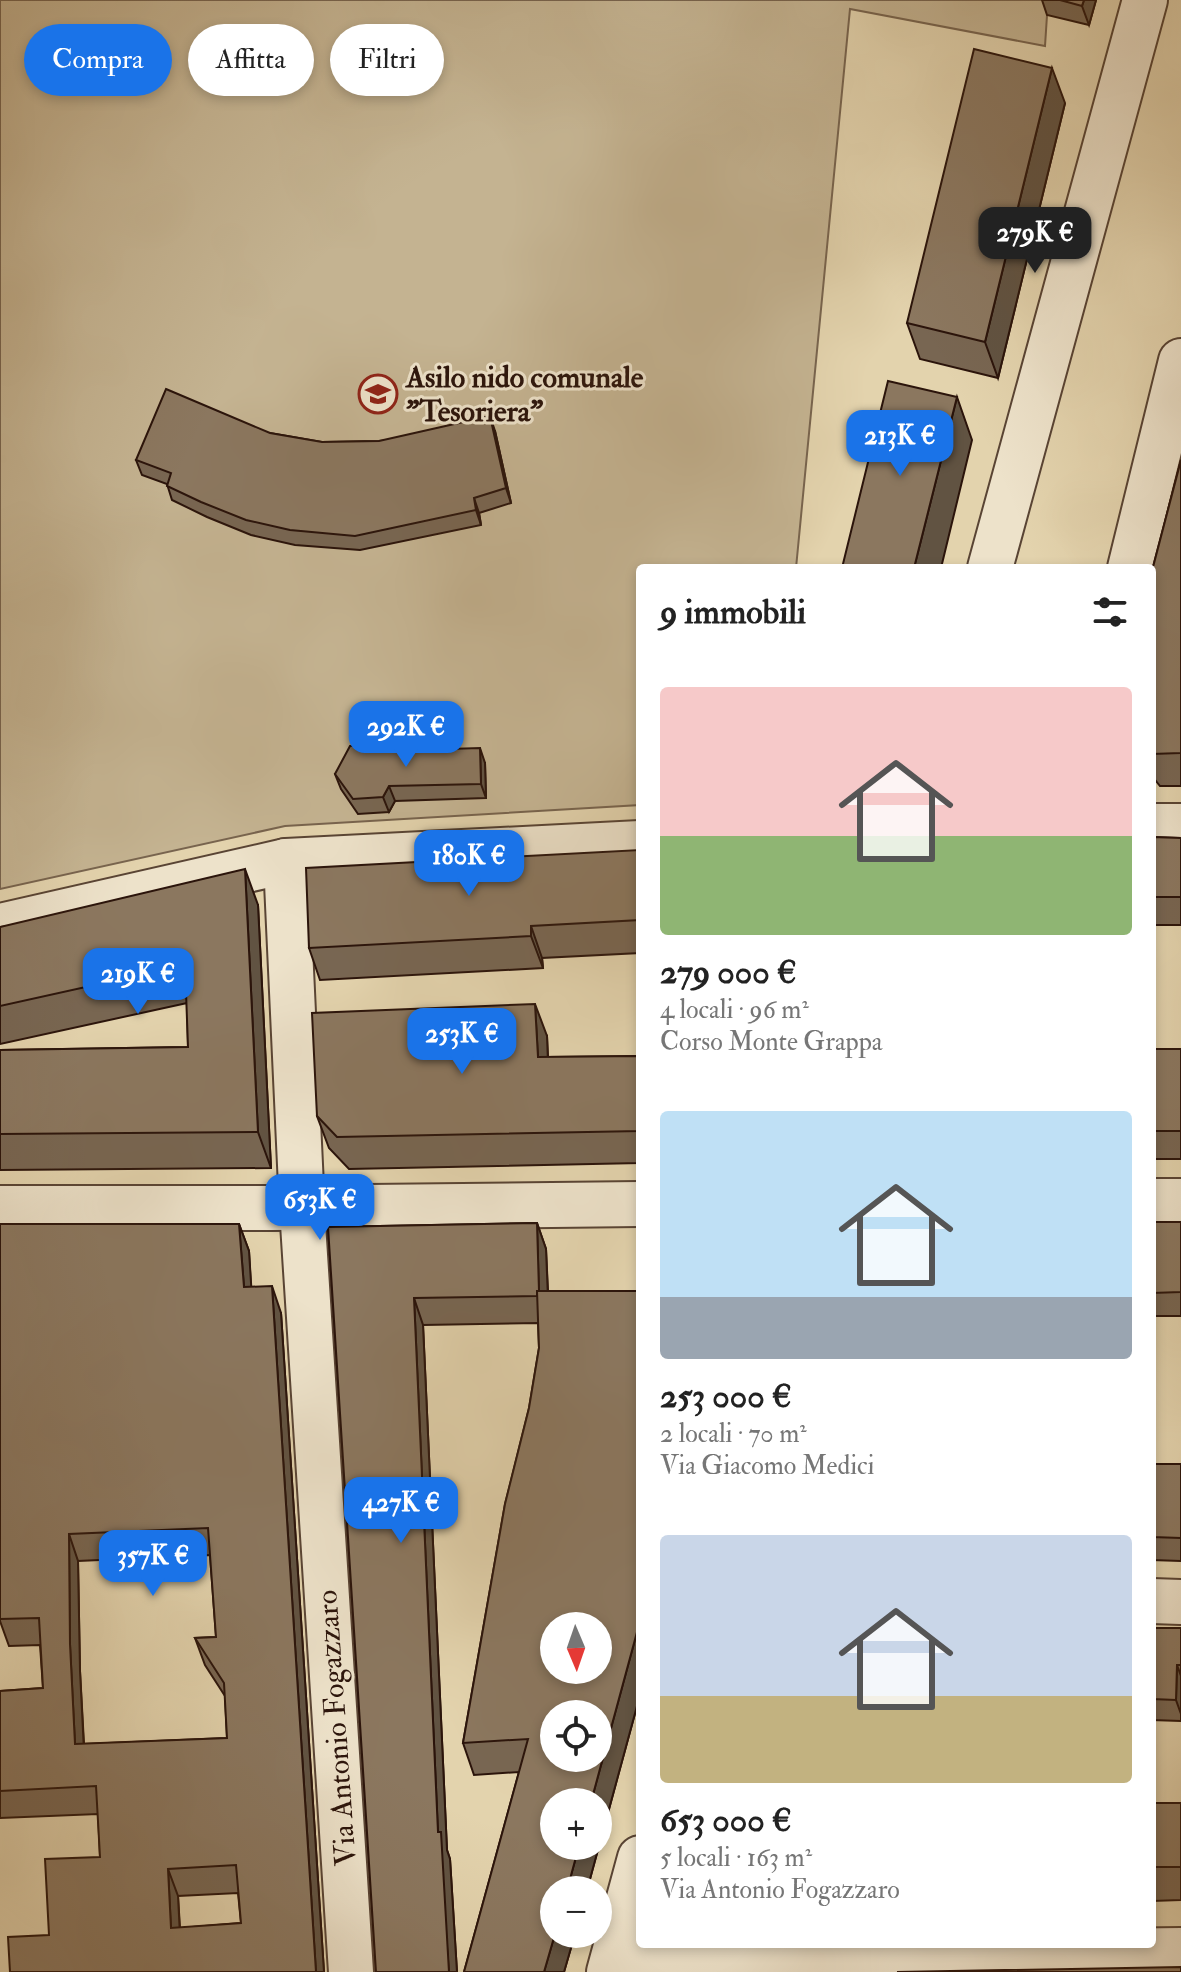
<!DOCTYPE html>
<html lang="it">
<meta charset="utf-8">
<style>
:root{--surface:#fff;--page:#f2f2f2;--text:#222;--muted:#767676;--accent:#1a73e8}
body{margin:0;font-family:"IM FELL Double Pica",serif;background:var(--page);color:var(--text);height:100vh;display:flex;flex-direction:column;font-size:30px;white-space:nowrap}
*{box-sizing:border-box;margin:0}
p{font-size:26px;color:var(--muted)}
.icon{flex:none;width:44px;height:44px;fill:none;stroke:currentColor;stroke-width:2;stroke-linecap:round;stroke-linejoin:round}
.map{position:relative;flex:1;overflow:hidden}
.details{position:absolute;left:636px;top:564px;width:520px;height:1384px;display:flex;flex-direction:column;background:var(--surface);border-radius:8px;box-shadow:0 4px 12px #0003}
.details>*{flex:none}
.top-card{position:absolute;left:24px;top:24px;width:492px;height:72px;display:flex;gap:16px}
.needle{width:52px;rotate:178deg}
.fabs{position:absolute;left:540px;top:1612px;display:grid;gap:16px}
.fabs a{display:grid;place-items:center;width:72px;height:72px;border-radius:50%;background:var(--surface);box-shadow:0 4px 12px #0003;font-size:40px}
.price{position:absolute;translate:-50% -68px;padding:0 18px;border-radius:16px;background:var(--accent);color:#fff;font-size:26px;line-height:52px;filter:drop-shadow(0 2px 4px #0008)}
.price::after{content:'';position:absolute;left:50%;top:48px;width:24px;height:18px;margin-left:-12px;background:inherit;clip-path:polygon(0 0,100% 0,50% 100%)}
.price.on{background:#222;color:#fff}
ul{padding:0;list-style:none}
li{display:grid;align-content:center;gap:16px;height:424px;padding:0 24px}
li span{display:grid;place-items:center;height:248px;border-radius:8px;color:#555}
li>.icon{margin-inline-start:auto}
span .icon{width:144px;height:144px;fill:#fffc;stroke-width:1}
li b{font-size:34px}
h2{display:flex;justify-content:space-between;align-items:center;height:96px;padding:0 24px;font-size:34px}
.pill{padding:0 28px;border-radius:36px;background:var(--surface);box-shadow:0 4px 12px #0003;font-size:28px;line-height:72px}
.pill.on{background:var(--accent);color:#fff}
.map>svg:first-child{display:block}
.green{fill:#c4b391;stroke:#78644e;stroke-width:2}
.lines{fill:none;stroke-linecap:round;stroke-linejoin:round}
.minor-casing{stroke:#594434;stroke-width:48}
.minor{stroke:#ede2ca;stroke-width:44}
.wall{fill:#786652;stroke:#2b140b;stroke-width:2;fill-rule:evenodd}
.shaded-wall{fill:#615342;stroke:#2b140b;stroke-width:2}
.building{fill:#8b775f;stroke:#2b140b;stroke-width:2;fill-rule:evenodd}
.labels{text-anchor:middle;stroke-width:6;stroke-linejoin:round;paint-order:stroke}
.poi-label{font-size:30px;font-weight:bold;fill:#2b140b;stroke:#ede2ca;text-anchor:start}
.street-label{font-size:30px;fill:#2b140b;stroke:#ede2ca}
</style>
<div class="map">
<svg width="1181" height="1972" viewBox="0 0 1181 1972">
<rect width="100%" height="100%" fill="#e3d3ad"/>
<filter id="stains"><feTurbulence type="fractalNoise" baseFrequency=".0025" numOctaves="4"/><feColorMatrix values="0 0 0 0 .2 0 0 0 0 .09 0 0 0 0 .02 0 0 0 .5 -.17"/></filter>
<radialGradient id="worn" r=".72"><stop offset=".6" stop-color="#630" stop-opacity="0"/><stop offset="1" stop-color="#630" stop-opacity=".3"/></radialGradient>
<path class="green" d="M 0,0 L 1048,0 L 1045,46 L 850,9 L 796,568 L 640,568 L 640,805 L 285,826 L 0,889 Z"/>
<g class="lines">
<defs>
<g id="minor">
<path d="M 990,568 L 1145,0"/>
<path d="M 1130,568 L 1181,361"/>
<path d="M 1152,826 L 1181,826"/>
<path d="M 286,861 L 302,1208 L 351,1972"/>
<path d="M 0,926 L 286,861 L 640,843"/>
<path d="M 1152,1201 L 1181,1201"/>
<path d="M 0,1208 L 272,1208 L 640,1204"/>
<path d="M 1152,1601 L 1181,1602"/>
<path d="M 614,1957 L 1181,1950"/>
<path d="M 609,1972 L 640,1858"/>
</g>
</defs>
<use href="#minor" class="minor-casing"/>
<use href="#minor" class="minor"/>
</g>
<g class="wall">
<path d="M 1042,0 L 1096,0 L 1089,25 L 1047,15 Z"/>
<path d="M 1065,103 L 998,378 L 920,359 L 907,323 Z"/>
<path d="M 495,431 L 511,503 L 479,513 L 481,525 L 360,550 L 295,545 L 251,535 L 207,517 L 172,500 L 167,484 L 142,475 L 136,460 L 270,433 L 322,442 L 379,441 Z"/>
<path d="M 1181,460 L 1181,786 L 1160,786 L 1152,776 L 1152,571 Z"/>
<path d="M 384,751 L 485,763 L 486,798 L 395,801 L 389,812 L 358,814 L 341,789 L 335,774 Z"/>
<path d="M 1152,837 L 1181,838 L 1181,925 L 1152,925 Z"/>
<path d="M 640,850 L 640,953 L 542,958 L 543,968 L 320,980 L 309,948 Z"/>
<path d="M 258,905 L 271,1168 L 0,1170 L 0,1050 L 188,1047 L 187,1003 L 0,1044 L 0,927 Z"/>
<path d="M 547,1036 L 548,1057 L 640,1056 L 640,1163 L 349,1169 L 329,1148 L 317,1116 Z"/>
<rect x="1152" y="1049" width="29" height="110"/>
<rect x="1152" y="1222" width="29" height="94"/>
<path d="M 537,1223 L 546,1249 L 548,1291 L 640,1291 L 640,1695 L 587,1890 L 554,1890 L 554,1934 L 575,1934 L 564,1972 L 464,1972 L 519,1772 L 474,1775 L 463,1743 L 505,1504 L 529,1408 L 539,1348 L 538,1323 L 423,1325 L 447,1850 L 450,1859 L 457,1972 L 376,1972 L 328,1227 ZM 554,1626 L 598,1626 L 598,1670 L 554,1670 ZM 554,1714 L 598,1714 L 598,1758 L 554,1758 ZM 554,1802 L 598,1802 L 598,1846 L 554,1846 Z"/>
<path d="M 0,1224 L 239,1224 L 249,1251 L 251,1287 L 281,1313 L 324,1972 L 49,1935 L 100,1857 L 98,1814 L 0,1818 L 0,1691 L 43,1688 L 40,1645 L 9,1646 L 0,1621 ZM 210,1555 L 216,1637 L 195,1638 L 205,1665 L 225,1696 L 227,1738 L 84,1744 L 80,1671 L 78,1561 ZM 238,1893 L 241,1923 L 180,1928 L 178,1896 Z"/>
<path d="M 1152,1464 L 1181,1464 L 1181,1561 L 1152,1560 Z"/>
<path d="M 1152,1628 L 1181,1628 L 1181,1721 L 1152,1720 Z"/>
<path d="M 1152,1803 L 1181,1803 L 1181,1900 L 1152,1901 Z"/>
</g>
<g class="shaded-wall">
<path d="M 1084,0 L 1096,0 L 1089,25 L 1082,6 Z"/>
<path d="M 1052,68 L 1065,103 L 998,378 L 985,342 Z"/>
<path d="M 957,397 L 972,440 L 941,568 L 914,568 Z"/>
<path d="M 490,416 L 495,431 L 511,503 L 506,488 Z"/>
<path d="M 474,498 L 479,513 L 481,525 L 476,510 Z"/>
<path d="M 480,748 L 485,763 L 486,798 L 481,784 Z"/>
<path d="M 389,786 L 395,801 L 389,812 L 383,797 Z"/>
<path d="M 245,869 L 258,905 L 271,1168 L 258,1132 Z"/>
<path d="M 531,926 L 542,958 L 543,968 L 531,936 Z"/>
<path d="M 535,1004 L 547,1036 L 549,1089 L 538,1057 Z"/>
<path d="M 537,1223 L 546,1249 L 549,1323 L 539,1296 Z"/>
<path d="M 239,1224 L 249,1251 L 253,1314 L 244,1287 Z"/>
<path d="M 272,1286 L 281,1313 L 324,1972 L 316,1972 Z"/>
<path d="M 414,1298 L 423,1325 L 447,1850 L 450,1859 L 457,1972 L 449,1972 L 438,1832 Z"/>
<path d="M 69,1534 L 78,1561 L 80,1671 L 85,1771 L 75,1744 L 70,1644 Z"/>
<path d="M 640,1621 L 640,1695 L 587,1890 L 567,1890 L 579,1846 L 598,1846 L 598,1802 L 591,1802 Z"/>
<path d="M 1177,1665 L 1181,1676 L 1181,1714 L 1176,1700 Z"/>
<path d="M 168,1869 L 178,1896 L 181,1955 L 171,1928 Z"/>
<path d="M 555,1934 L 575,1934 L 564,1972 L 544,1972 Z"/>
</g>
<g class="building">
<path d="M 1060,0 L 1084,0 L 1082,6 Z"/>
<path d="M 974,49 L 1052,68 L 985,342 L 907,323 Z"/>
<path d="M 888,381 L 957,397 L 914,568 L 842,568 Z"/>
<path d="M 166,389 L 270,433 L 322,442 L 379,441 L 490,416 L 506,488 L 474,498 L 476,510 L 355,536 L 290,530 L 246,520 L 201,502 L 167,486 L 171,473 L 136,460 Z"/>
<path d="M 1181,460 L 1181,753 L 1152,754 L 1152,571 Z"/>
<path d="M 381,745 L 384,751 L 480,748 L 481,784 L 389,786 L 383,797 L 353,799 L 335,774 L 350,746 Z"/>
<path d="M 1152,837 L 1181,838 L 1181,897 L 1152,897 Z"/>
<path d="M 640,850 L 640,920 L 531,926 L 531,936 L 309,948 L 306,868 Z"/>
<path d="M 245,869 L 258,1132 L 0,1134 L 0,1050 L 188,1047 L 185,965 L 0,1006 L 0,927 Z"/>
<path d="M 535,1004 L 538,1057 L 640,1056 L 640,1131 L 337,1137 L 317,1116 L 312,1013 Z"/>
<rect x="1152" y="1049" width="29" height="82"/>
<path d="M 1152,1222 L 1181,1222 L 1181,1292 L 1152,1293 Z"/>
<path d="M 537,1223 L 539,1291 L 537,1291 L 537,1296 L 414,1298 L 438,1832 L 441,1832 L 449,1972 L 376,1972 L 328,1227 Z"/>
<path d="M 0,1224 L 239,1224 L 244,1287 L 272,1286 L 316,1972 L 10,1972 L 8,1937 L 49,1935 L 45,1859 L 100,1857 L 96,1786 L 0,1791 L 0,1691 L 43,1688 L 39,1618 L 0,1619 ZM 208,1528 L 216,1637 L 195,1638 L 224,1683 L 227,1738 L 75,1744 L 70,1644 L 69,1534 ZM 236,1865 L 241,1923 L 171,1928 L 168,1869 Z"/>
<path d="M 537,1291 L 640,1291 L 640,1621 L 591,1802 L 554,1802 L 554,1846 L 579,1846 L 567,1890 L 554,1890 L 555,1934 L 544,1972 L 464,1972 L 528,1739 L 463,1743 L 505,1504 L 529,1408 L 539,1348 ZM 554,1626 L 598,1626 L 598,1670 L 554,1670 ZM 554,1714 L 598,1714 L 598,1758 L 554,1758 Z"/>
<path d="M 1152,1464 L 1181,1464 L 1181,1538 L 1152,1537 Z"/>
<path d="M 1152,1628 L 1181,1628 L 1181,1665 L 1177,1665 L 1176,1700 L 1152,1699 Z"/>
<rect x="1152" y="1803" width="29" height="64"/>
<path d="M 1181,1967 L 1181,1972 L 897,1972 Z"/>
</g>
<defs>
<symbol id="school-ring" viewBox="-11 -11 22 22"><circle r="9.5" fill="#ede2ca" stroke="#8f2418" stroke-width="1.5"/><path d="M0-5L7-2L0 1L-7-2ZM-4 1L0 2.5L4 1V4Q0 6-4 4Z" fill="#8f2418"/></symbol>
</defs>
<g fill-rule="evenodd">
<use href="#school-ring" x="356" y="372" width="44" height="44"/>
</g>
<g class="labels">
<g class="poi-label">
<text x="406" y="387">Asilo nido comunale<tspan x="406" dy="34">"Tesoriera"</tspan></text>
</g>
<g class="street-label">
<text transform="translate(336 1728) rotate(-94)" y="10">Via Antonio Fogazzaro</text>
</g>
</g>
<rect width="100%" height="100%" filter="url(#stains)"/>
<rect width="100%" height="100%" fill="url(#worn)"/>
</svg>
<div class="fabs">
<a><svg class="needle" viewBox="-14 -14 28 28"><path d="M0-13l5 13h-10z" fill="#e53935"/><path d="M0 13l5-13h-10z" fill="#767676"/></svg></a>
<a><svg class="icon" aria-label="locate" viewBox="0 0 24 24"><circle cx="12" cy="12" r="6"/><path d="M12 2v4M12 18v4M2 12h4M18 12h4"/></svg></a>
<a>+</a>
<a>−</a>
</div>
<b class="price on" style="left:1035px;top:275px">279K €</b>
<b class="price" style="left:900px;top:478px">213K €</b>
<b class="price" style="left:406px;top:769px">292K €</b>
<b class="price" style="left:469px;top:898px">180K €</b>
<b class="price" style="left:138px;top:1016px">219K €</b>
<b class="price" style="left:462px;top:1076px">253K €</b>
<b class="price" style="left:320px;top:1242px">653K €</b>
<b class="price" style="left:401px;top:1545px">427K €</b>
<b class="price" style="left:153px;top:1598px">357K €</b>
<div class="top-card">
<a class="pill on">Compra</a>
<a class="pill">Affitta</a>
<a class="pill">Filtri</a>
</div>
<section class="details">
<h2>9 immobili<svg class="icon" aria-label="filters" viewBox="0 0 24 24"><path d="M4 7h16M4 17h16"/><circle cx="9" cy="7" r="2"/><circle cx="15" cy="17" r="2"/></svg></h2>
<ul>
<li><span style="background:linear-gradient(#f6c9c9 60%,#8fb573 0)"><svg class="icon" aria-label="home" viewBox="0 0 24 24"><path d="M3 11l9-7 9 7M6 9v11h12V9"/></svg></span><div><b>279 000 €</b><p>4 locali · 96 m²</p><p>Corso Monte Grappa</p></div></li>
<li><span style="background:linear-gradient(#bfe0f5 75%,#9aa5b1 0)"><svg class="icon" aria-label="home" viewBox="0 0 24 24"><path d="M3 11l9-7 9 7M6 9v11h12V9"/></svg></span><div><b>253 000 €</b><p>2 locali · 70 m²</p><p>Via Giacomo Medici</p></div></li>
<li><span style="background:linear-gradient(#c9d6e8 65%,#c2b280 0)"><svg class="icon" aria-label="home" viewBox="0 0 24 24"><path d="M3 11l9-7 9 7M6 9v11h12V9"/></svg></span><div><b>653 000 €</b><p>5 locali · 163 m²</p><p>Via Antonio Fogazzaro</p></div></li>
</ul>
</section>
</div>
